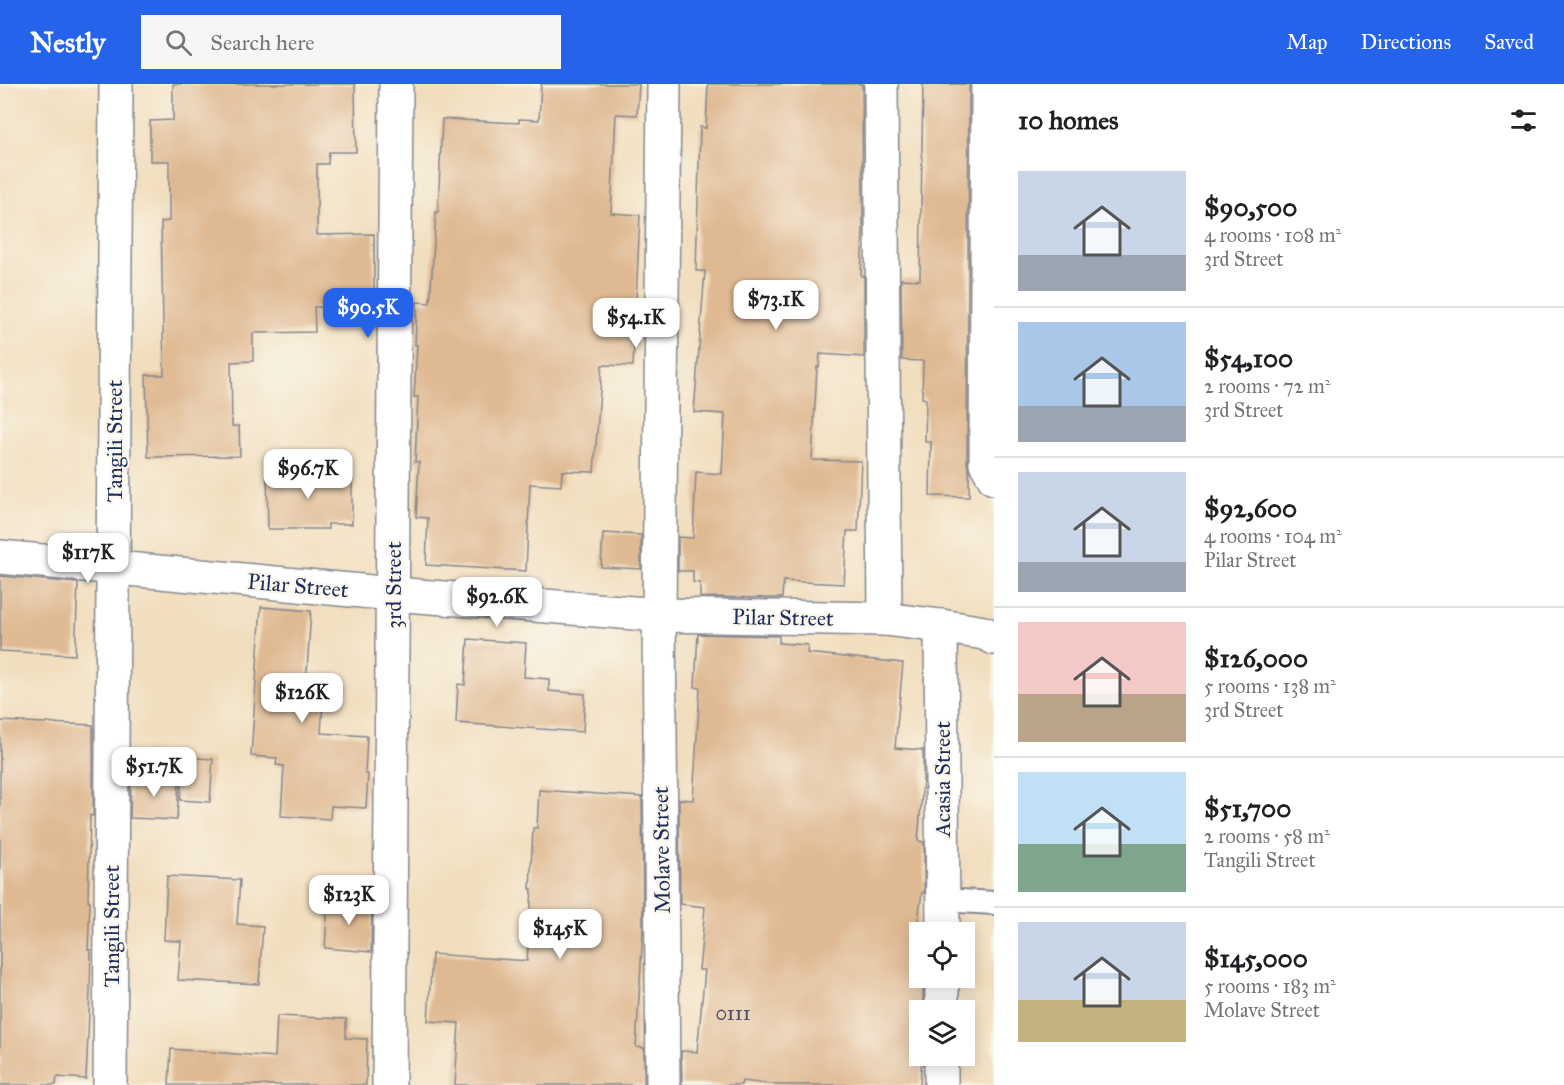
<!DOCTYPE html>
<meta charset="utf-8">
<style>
:root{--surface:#fff;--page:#f6f6f6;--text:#202124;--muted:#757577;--line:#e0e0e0;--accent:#2563eb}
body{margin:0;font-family:"IM FELL Great Primer",serif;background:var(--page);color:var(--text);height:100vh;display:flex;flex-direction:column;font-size:22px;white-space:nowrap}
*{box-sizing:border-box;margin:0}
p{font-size:20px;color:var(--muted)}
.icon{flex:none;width:33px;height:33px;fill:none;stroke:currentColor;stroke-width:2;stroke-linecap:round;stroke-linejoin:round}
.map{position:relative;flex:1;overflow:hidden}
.sheet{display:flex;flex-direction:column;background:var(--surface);width:570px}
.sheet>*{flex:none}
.tools{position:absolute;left:909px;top:838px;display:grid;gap:12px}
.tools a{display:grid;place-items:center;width:66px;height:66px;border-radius:0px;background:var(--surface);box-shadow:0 3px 15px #0003;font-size:30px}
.price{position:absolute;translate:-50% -51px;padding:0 14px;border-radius:12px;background:#fff;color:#222;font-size:20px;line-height:39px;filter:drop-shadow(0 2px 3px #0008)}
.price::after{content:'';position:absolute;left:50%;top:36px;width:18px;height:14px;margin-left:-9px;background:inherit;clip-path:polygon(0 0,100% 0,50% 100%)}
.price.active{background:var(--accent);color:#fff}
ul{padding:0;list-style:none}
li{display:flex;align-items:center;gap:18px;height:150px;padding:0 24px}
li+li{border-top:2px solid var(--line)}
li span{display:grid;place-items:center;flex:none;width:168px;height:120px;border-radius:0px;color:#555}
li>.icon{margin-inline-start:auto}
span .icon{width:72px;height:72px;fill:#fffc;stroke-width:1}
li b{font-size:26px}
h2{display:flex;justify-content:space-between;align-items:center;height:72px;padding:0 24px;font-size:26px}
header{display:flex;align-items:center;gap:36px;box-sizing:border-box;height:84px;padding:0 30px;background:var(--accent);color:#fff}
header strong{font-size:28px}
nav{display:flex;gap:33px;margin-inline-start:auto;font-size:21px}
.search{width:420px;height:54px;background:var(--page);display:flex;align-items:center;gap:15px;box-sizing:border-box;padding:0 21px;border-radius:0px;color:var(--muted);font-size:22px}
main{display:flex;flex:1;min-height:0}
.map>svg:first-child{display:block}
.building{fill:#dfb992}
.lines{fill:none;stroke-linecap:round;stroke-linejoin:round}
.lane-casing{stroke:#86868e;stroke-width:26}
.street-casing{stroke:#86868e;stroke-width:36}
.lane{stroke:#fff;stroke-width:22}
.street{stroke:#fff;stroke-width:33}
.labels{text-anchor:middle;stroke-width:5;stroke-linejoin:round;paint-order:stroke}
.number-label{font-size:20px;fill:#4c526b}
.street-label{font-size:22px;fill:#1b2f5e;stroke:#fbf7ec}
</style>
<header>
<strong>Nestly</strong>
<div class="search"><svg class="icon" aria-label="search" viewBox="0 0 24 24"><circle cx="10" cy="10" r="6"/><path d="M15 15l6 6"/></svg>Search here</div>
<nav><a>Map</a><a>Directions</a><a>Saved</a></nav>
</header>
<main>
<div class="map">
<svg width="994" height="1001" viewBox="0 0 994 1001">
<rect width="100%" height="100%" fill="#fbf7ec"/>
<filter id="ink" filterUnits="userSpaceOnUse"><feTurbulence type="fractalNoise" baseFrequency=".0167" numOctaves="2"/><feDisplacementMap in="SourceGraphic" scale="12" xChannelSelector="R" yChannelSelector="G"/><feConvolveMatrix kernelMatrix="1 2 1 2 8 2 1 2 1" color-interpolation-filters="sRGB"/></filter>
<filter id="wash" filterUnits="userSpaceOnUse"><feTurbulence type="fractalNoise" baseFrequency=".008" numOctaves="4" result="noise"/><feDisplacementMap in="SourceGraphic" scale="24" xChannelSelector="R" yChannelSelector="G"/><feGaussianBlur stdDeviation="1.35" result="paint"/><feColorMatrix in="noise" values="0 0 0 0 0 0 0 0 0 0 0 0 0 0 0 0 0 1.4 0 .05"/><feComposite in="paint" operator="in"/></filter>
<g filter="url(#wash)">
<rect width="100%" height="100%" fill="#f1debe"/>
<g id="blocks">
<g class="building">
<path d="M 173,0 L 355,0 L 356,68 L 329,68 L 328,80 L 317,80 L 317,151 L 374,150 L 374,223 L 314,223 L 315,248 L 253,249 L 253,277 L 231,278 L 232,342 L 239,342 L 240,372 L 148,373 L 146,291 L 164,291 L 161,138 L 169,137 L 169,77 L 150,77 L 150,37 L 173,36 Z"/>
<path d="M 541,0 L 639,0 L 637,31 L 616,30 L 611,129 L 640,131 L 633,282 L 602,281 L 594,388 L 562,387 L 561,402 L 530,400 L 526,487 L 426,481 L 428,434 L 416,433 L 419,378 L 415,378 L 418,313 L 414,313 L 417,261 L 415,261 L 417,218 L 430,219 L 436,128 L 438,128 L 442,35 L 519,39 L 519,35 L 539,36 Z"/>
<path d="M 708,0 L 862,0 L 863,148 L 861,192 L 864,192 L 864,273 L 820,270 L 819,283 L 817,283 L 812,376 L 861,377 L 858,447 L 847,447 L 844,500 L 783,497 L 782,514 L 700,513 L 700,499 L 693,498 L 693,487 L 678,487 L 678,453 L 693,454 L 696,388 L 722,390 L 725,330 L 694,328 L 705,187 L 696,187 L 700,43 L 706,44 Z"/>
<path d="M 923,0 L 969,0 L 967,379 L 969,387 L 969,413 L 930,412 L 931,358 L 925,358 L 926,315 L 922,314 L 923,277 L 902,276 L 901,195 L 920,196 Z"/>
<path d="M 326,387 L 327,392 L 352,392 L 352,440 L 328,440 L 328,445 L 268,445 L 267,388 Z"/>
<path d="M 603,449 L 641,451 L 641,485 L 601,483 Z"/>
<path d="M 0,492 L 78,499 L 75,571 L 0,567 Z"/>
<path d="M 261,523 L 311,527 L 306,601 L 324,602 L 321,649 L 367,652 L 365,690 L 368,690 L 366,724 L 331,722 L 330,735 L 281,732 L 284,682 L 276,681 L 277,674 L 251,672 Z"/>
<path d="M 698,550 L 779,552 L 779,559 L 808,561 L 807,569 L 903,579 L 895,664 L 923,666 L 923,696 L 918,757 L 924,758 L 924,809 L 922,809 L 919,828 L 911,901 L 923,902 L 923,927 L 920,927 L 920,972 L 922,972 L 920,1001 L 779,1001 L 742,997 L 741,1001 L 682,1001 L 681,967 L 697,968 L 705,886 L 699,886 L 705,823 L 680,820 L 679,715 L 693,716 L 700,604 L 695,603 Z"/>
<path d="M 468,555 L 526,559 L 524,593 L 549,595 L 549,607 L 585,610 L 583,648 L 456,639 L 458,600 L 465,601 Z"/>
<path d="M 0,637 L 93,641 L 93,732 L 90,731 L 88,817 L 90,817 L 88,866 L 91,866 L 90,908 L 86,995 L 57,993 L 56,1001 L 0,1001 Z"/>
<path d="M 183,673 L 213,675 L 210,718 L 180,716 Z"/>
<path d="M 131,692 L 179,694 L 177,736 L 130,734 Z"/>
<path d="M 539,706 L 642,713 L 643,846 L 636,963 L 644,964 L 644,1001 L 455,1001 L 459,939 L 428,937 L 432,870 L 527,877 L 532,805 L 530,805 L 533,744 L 537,744 Z"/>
<path d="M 167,792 L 240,796 L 237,840 L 263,842 L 259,900 L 178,896 L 181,857 L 164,856 Z"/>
<path d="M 328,817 L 372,820 L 371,868 L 325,864 Z"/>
<path d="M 277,932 L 346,935 L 346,954 L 367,955 L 366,1001 L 169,1001 L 171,965 L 275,973 Z"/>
</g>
</g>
</g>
<g filter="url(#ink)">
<use href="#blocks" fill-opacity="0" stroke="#86868e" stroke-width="1.5"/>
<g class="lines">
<defs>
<path id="lane" d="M 943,816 L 994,819"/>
<g id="street">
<path d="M 881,0 L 885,535"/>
<path d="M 988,0 L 986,379 L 994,394"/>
<path d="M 0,473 L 393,510 L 659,531 L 885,535 L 941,542 L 984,549 L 994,554"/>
<path d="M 941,542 L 943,849"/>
<path d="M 942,927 L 942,894"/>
<path d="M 110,1001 L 116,0"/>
<path d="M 389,1001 L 396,0"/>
<path d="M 663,1001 L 659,531 L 664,0"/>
<path d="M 941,1001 L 941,972"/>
</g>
</defs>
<use href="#lane" class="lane-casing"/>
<use href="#street" class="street-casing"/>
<use href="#lane" class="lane"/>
<use href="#street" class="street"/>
</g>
</g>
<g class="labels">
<g class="number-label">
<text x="733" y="936">0111</text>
</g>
<g class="street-label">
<text transform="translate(114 357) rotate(-90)" y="8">Tangili Street</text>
<text transform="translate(298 501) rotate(5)" y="8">Pilar Street</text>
<text transform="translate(393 501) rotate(-90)" y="8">3rd Street</text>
<text transform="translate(783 533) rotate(1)" y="8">Pilar Street</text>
<text transform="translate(942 695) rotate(-90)" y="8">Acasia Street</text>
<text transform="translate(661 766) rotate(-91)" y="8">Molave Street</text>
<text transform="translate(111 842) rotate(-90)" y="8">Tangili Street</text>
</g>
</g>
</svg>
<div class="tools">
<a><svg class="icon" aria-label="locate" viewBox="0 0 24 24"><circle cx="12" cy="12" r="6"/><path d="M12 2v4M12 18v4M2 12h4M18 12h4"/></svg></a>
<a><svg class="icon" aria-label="layers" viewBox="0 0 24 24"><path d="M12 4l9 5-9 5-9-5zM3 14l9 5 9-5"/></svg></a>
</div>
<b class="price" style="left:776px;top:247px">$73.1K</b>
<b class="price active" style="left:368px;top:255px">$90.5K</b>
<b class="price" style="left:636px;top:265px">$54.1K</b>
<b class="price" style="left:308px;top:416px">$96.7K</b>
<b class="price" style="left:88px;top:500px">$117K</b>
<b class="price" style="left:497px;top:544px">$92.6K</b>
<b class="price" style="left:302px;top:640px">$126K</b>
<b class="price" style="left:154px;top:714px">$51.7K</b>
<b class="price" style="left:349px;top:842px">$123K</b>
<b class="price" style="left:560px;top:876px">$145K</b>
</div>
<section class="sheet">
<h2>10 homes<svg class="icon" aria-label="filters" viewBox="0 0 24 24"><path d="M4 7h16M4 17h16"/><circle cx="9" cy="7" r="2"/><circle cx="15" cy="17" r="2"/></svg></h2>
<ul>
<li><span style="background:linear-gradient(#c9d6e8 70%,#9aa5b1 0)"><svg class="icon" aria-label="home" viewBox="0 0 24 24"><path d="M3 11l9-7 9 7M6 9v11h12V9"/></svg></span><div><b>$90,500</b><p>4 rooms · 108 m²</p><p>3rd Street</p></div></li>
<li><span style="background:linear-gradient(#a9c7e8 70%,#9aa5b1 0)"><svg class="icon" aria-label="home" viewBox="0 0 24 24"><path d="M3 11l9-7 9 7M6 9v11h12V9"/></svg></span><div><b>$54,100</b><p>2 rooms · 72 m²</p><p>3rd Street</p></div></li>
<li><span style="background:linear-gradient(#c9d6e8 75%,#9aa5b1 0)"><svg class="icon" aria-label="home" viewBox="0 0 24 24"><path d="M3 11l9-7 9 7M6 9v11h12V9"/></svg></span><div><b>$92,600</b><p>4 rooms · 104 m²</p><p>Pilar Street</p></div></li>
<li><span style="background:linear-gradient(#f6c9c9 60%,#b9a48a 0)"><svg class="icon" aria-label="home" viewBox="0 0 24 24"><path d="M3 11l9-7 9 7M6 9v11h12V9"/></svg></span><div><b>$126,000</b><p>5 rooms · 138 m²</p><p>3rd Street</p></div></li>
<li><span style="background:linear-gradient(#bfe0f5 60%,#7fa58c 0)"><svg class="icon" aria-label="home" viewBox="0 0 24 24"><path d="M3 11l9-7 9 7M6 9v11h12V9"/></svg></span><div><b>$51,700</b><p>2 rooms · 58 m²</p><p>Tangili Street</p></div></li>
<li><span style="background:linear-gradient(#c9d6e8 65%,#c2b280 0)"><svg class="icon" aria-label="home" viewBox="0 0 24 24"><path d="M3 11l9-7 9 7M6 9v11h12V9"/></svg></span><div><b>$145,000</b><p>5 rooms · 183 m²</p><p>Molave Street</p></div></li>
</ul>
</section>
</main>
